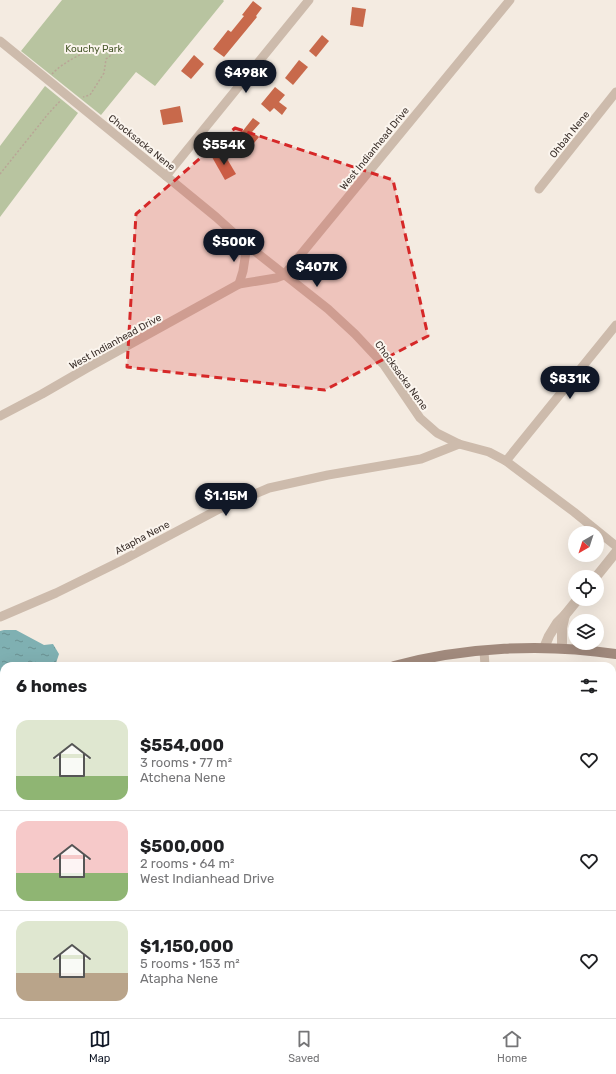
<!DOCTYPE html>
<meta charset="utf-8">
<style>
:root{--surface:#fff;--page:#f2f2f2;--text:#202124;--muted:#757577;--line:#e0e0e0;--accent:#111827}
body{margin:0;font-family:Rubik,sans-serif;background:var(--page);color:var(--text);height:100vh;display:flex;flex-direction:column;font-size:15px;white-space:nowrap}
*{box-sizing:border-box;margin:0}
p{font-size:13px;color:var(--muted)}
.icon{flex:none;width:22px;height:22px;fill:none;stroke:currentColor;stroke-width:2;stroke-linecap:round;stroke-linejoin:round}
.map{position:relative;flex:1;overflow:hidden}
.sheet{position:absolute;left:0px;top:662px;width:616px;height:356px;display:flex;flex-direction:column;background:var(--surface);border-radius:12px 12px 0 0;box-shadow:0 4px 16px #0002}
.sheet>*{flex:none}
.needle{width:26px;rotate:219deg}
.buttons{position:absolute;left:568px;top:526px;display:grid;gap:8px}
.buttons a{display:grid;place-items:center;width:36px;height:36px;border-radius:50%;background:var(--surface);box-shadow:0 4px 16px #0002;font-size:20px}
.price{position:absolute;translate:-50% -34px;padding:0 9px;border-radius:14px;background:var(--accent);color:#fff;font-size:13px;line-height:26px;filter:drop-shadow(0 1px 2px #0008)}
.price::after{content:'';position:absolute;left:50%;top:24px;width:12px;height:9px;margin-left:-6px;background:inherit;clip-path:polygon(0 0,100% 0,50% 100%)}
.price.on{background:#222;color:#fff}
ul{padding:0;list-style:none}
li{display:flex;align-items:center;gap:12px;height:100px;padding:0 16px}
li+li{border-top:1px solid var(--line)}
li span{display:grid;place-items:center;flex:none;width:112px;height:80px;border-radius:12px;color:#555}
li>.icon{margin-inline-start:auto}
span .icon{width:48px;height:48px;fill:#fffc;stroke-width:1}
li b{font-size:17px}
h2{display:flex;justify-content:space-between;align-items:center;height:48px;padding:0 16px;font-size:17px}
.menu{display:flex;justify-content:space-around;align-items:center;height:56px;border-top:1px solid var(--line);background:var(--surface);font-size:11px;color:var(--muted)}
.menu a{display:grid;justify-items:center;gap:2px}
.menu .on{color:var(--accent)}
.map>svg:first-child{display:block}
.green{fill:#b8c4a0}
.water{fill:url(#water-ripples)}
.building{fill:#c8694b}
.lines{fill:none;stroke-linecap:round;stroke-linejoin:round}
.path{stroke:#b9a596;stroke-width:1.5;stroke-dasharray:2 2;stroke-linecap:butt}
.minor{stroke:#cdbbac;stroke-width:9}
.tertiary{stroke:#cdbbac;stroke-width:10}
.secondary{stroke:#a18a7d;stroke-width:10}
.marked{fill:#d62828;fill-opacity:0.2;stroke:#d62828;stroke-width:3;stroke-dasharray:8 5;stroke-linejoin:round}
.labels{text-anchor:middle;stroke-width:4;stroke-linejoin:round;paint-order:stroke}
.park-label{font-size:10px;fill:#4a5a2e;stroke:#fbf5ee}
.street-label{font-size:10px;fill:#3b302b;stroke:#fbf5ee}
</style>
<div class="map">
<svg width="616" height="1018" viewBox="0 0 616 1018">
<defs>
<pattern id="water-ripples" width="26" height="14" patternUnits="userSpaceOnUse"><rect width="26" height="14" fill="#7fb0b2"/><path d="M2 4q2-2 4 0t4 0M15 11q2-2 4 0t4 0" fill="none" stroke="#699091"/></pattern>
</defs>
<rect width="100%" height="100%" fill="#f4ebe1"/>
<g class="green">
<path d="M 62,0 L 223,0 L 224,1 L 155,86 L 136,72 L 101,115 L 21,51 Z"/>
<path d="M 45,86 L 78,113 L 0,217 L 0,146 Z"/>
</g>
<g class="water">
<path d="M 4,630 L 16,630 L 44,645 L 53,644 L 59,654 L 55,666 L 4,666 L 4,710 L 0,709 L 0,631 Z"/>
<path d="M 108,1014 L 142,1014 L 142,1018 L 106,1018 Z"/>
</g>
<g class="building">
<path d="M 253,1 L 262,8 L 256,16 L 257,17 L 224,57 L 213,49 L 228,30 L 231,32 L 244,16 L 242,15 Z"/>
<path d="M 352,7 L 366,9 L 363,27 L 350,25 Z"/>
<path d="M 322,35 L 329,41 L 316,57 L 309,51 Z"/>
<path d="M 194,55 L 204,64 L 191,79 L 181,71 Z"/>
<path d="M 299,60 L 308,67 L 293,85 L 285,78 Z"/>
<path d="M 275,87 L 285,95 L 279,102 L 287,108 L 282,115 L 274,108 L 270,112 L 261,104 Z"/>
<path d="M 180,106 L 183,122 L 163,125 L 160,110 Z"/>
<path d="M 253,118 L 260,123 L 252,132 L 259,137 L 254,143 L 248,138 L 245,142 L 238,137 Z"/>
<path d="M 223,152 L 236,174 L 225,180 L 212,157 Z"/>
</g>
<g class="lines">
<g class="path">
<path d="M 52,74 C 64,61 90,49 107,44 L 115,52 L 106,59 L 104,73 L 90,95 L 83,97"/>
<path d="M 0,174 L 48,114 L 61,100"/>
</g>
<g class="minor">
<path d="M 0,41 L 166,176 L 216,217 L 247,245 L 328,309 L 355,334 L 384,365 L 420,418 L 437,433 L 459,444 L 489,452 L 506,461 L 574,512 L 616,546"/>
<path d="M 166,176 L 309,0"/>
<path d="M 539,189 L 616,92"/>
<path d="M 239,284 L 243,271 L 247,245"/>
<path d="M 0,416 L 42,394 L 87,368 L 239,284 L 276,278 L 284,275 L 510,0"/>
<path d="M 506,461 L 616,325"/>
<path d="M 0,617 L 56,593 L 121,561 L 219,509 L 269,488 L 328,475 L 421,459 L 459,444"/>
<path d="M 484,651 L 485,666"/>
<path d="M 612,800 L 616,800"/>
<path d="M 612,866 L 616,861"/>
<path d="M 0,936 L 4,939"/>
<path d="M 219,1014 L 229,1018"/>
<path d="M 420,1014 L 425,1018"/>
<path d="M 575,1014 L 580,1018"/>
<path d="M 490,1018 L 493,1014"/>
</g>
<g class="tertiary">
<path d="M 596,577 L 616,552"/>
<path d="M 544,648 L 549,636 L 557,623 L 565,615 L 578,599"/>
<path d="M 562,648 L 562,628 L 565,615"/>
</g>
<g class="secondary">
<path d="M 394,666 C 465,647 543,643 616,654"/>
<path d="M 0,954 L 4,949"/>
</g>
</g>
<path class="marked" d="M 235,128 L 393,180 L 428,336 L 325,390 L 127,367 L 136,214 Z"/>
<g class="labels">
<g class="park-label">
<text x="94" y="52">Kouchy Park</text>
</g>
<g class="street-label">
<text transform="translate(569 134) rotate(-51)" y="4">Ohbah Nene</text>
<text transform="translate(142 142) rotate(39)" y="4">Chocksacka Nene</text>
<text transform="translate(374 148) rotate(-51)" y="4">West Indianhead Drive</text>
<text transform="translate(115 341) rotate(-29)" y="4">West Indianhead Drive</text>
<text transform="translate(402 375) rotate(54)" y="4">Chocksacka Nene</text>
<text transform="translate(142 537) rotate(-28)" y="4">Atapha Nene</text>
</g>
</g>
</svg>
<div class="buttons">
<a><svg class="needle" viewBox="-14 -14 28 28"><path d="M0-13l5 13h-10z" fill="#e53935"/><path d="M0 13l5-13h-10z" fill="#757577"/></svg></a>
<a><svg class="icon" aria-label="locate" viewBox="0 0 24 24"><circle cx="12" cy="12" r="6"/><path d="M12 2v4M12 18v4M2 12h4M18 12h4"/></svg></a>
<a><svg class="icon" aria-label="layers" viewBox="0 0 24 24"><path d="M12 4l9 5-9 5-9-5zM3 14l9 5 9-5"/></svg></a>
</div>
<b class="price" style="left:246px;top:94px">$498K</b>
<b class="price on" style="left:224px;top:166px">$554K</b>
<b class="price" style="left:234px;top:263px">$500K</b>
<b class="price" style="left:317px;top:288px">$407K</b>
<b class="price" style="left:570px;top:400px">$831K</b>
<b class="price" style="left:226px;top:517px">$1.15M</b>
<section class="sheet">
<h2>6 homes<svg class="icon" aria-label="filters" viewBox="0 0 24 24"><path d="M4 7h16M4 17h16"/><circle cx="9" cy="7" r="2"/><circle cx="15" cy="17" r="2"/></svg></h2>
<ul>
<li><span style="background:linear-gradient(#dfe7d0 70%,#8fb573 0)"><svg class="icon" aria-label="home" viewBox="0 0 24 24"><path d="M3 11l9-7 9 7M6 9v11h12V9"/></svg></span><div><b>$554,000</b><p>3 rooms · 77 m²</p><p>Atchena Nene</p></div><svg class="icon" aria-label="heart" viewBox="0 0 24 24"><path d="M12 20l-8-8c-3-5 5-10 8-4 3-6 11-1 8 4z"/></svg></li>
<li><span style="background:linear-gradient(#f6c9c9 65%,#8fb573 0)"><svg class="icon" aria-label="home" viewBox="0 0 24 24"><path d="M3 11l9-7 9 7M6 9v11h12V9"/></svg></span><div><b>$500,000</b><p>2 rooms · 64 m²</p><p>West Indianhead Drive</p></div><svg class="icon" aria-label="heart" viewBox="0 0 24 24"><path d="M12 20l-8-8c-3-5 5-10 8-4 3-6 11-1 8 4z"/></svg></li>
<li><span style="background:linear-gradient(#dfe7d0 65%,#b9a48a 0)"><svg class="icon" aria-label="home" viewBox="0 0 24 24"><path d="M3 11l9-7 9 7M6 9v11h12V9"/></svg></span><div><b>$1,150,000</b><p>5 rooms · 153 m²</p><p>Atapha Nene</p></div><svg class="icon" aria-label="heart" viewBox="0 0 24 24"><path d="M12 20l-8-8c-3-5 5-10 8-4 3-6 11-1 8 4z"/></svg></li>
</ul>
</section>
</div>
<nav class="menu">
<a class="on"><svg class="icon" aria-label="map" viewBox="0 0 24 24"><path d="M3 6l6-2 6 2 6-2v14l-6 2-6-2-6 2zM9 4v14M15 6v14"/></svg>Map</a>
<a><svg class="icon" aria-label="saved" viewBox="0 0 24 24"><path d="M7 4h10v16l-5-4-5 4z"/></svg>Saved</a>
<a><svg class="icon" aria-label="home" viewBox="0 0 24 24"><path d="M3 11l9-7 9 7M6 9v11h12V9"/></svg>Home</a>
</nav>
